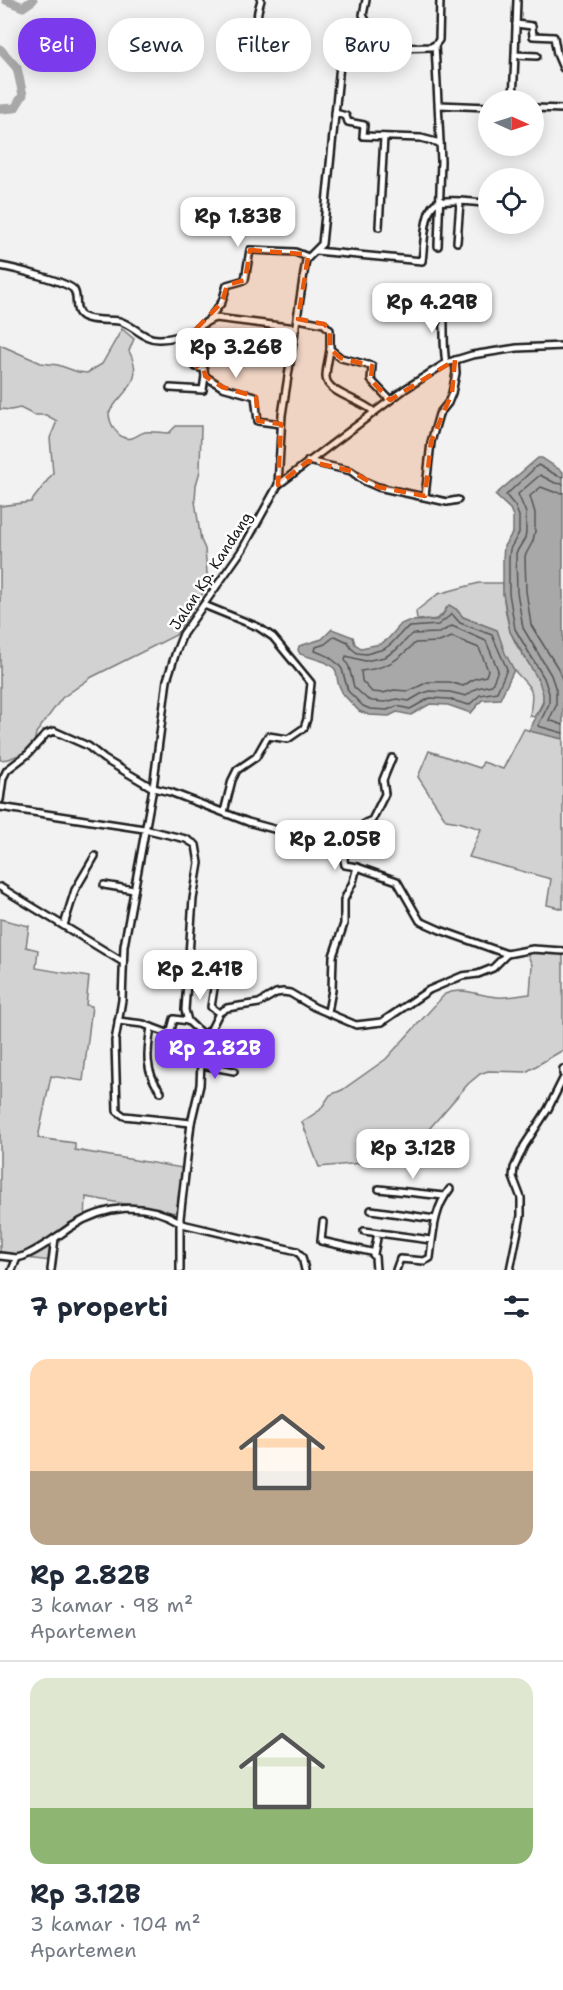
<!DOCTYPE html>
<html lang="id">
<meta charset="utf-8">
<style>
:root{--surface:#fff;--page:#f6f6f7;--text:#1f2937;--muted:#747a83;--line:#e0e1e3;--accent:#7c3aed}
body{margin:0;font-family:"Shantell Sans",sans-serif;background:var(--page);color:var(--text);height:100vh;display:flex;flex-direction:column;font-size:22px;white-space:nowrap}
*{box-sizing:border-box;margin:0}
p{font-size:20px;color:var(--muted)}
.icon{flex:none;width:33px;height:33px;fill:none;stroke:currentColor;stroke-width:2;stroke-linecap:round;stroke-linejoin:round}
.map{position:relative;height:1270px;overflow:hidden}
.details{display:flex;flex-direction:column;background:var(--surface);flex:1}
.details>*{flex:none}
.hud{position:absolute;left:18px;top:18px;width:528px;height:54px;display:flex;gap:12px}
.needle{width:39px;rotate:93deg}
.buttons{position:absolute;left:478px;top:90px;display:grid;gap:12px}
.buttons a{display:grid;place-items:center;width:66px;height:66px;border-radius:50%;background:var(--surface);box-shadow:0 3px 15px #0003;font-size:30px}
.price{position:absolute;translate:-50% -51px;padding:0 14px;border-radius:12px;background:#fff;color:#222;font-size:20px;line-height:39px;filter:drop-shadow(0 2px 3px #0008)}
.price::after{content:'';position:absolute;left:50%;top:36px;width:18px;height:14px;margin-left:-9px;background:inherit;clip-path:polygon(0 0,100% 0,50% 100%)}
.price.on{background:var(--accent);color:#fff}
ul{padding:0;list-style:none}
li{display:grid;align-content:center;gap:12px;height:318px;padding:0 30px}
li+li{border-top:2px solid var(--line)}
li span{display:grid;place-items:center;height:186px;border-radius:18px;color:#555}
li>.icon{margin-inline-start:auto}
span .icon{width:108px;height:108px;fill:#fffc;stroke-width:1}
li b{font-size:26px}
h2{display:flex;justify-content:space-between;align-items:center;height:72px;padding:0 30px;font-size:26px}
.tag{padding:0 21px;border-radius:24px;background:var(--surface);box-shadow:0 3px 15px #0003;font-size:21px;line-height:54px}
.tag.on{background:var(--accent);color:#fff}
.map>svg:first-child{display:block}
.green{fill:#d2d2d2;stroke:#777;stroke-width:1.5}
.water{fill:#a8a8a8;stroke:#707070;stroke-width:1.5}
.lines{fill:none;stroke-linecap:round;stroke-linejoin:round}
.shore{stroke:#545454;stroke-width:1.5}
.river{stroke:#a8a8a8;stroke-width:9}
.minor-casing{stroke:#1c1c1c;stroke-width:10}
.minor{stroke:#fff;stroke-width:5}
.marked{fill:#e8590c;fill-opacity:0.2;stroke:#e8590c;stroke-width:4.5;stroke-dasharray:12 8;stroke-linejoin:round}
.labels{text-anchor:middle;stroke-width:5;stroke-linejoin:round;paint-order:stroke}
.street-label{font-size:15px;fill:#1c1c1c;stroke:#fff}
</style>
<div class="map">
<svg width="563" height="1270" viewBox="0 0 563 1270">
<rect width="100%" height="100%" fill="#f2f2f2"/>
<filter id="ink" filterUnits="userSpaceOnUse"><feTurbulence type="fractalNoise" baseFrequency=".0167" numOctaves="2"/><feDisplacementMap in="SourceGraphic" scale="12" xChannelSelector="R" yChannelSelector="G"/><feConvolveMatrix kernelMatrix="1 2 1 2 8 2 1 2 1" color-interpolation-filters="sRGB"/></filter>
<g filter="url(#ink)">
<g class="green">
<path d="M 122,329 L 134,339 L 129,351 C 146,383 122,390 109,413 C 109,423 119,442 132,438 C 136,437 140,433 145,432 C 152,431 161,433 169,433 L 176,426 L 201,426 L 200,471 L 196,485 L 195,501 L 201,540 L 205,549 L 208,585 L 176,635 L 92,677 L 62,698 L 36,733 L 34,744 L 28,751 L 9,759 L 0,760 L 0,506 L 31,502 L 53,473 L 50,438 L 57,421 L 46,415 L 34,415 L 20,408 L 11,410 L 0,409 L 0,345 L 41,363 L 58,365 L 78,372 L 87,373 L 102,364 Z"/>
<path d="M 479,583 L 503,583 C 503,602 507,625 515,642 C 523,660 546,678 543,700 C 542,706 537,712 534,717 L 530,716 C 534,685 533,692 514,670 C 505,660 501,643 497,630 L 463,617 L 456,609 L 447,607 C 438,623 434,620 417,619 L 416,611 L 438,594 Z"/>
<path d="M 524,729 L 563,739 L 563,909 L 547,905 L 551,879 L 469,857 L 481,829 L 459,822 L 446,820 L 418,777 L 429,751 L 480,768 L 483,762 L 503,769 Z"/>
<path d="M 0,919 L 29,926 L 26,947 L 38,950 L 36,968 L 89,977 L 86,1005 L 92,1006 L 83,1081 L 51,1076 L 38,1138 L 75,1143 L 75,1150 L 183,1168 L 176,1213 L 86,1197 L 85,1219 L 57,1239 L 51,1261 L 26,1258 L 14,1262 L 0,1258 Z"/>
<path d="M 545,947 L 563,948 L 563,1050 L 526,1072 L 488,1071 L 480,1074 L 468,1084 L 410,1151 L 395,1160 L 319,1167 L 302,1122 L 320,1110 L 330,1095 L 342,1090 L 386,1059 L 445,994 C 463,986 478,996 497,997 C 508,998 519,995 530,994 L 532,965 L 526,951 Z"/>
</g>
<g class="water">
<path d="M 538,458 L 542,458 L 563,472 L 563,739 L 529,731 L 543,703 L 543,694 L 539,681 L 510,632 L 503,594 L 503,558 L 504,546 L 513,532 L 513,516 L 510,509 L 495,495 Z"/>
<path d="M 449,605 L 456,609 L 463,617 L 497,630 L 505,653 L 514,670 L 500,699 L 482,700 L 471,713 L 448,705 L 430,704 L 411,715 L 397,712 L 389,716 L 369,715 L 359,711 L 343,694 L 338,683 L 336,671 L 334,668 L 325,662 L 300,654 L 298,650 L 299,646 L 322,639 L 332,629 L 353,637 L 355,644 L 361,648 L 380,644 L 387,640 L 401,624 L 408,621 L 437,620 L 442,616 Z"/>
</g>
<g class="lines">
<g class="shore">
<path d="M 563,477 L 558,476 L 538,465 L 506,495 L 515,506 L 519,516 L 519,533 L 510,549 L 509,558 L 509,593 L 515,629 L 544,678 L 549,693 L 549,704 L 538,726 L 563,733"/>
<path d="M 563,484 L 555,483 L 540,475 L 518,494 L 526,513 L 526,532 L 525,538 L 516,553 L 517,592 L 523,628 L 551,675 L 556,690 L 556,706 L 549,720 L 563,725"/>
<path d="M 563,493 L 554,492 L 541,487 L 530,496 L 535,513 L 535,531 L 533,541 L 525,556 L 526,591 L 529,611 L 531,625 L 559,670 L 563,682"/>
<path d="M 452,614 L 460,623 L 492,635 L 507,669 L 497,692 L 480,695 L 469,705 L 448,699 L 430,698 L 410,709 L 397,706 L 387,710 L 370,709 L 363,706 L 348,691 L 342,669 L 338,664 L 328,656 L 315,651 L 316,647 L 325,644 L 335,636 L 348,642 L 351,648 L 357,653 L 366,654 L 384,649 L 391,644 L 404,630 L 410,627 L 438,625 Z"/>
<path d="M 452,626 L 486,641 L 498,670 L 492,685 L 477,688 L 466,696 L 450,692 L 430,691 L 421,694 L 409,701 L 397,699 L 385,702 L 372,701 L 367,699 L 354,687 L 349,667 L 345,660 L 346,656 L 365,661 L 385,657 L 396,650 L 412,634 L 439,633 Z"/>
<path d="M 452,637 L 479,648 L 488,670 L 486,676 L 474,679 L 463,686 L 449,682 L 428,682 L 409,691 L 394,690 L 383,693 L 372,692 L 362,681 L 361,671 C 387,668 397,661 415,643 L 439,642 Z"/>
</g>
<g class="river">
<path d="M 6,0 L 23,7 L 33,0"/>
<path d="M 0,49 L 17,68 L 23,95 L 15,108 L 0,109"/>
</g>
<defs>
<g id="minor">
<path d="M 261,0 C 256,18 254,20 271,29"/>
<path d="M 517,0 L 515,55 L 537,56"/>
<path d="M 516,24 L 532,26 L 533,36 L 554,37 L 557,54 L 563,68"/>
<path d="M 435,45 L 441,161 L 438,246"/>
<path d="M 359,49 C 372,38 371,28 363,15 L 366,0"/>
<path d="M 513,100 L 515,55"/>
<path d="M 439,105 L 489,107"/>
<path d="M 534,108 L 563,109"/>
<path d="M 335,113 L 346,116 L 348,122 L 364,125 L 363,136 L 421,138 L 440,143"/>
<path d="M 379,227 L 384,137"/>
<path d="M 457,242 L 460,202"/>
<path d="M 316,251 L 422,261 C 424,248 424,209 436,203 C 447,198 475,203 488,203"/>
<path d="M 0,266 C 12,268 69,282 74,290 C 79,298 73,310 82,316 C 92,322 108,319 119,321 C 134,325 143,340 160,339 C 171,339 186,335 196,329 C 203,325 207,320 216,318 L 296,328"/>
<path d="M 442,300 C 446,321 442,342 446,363"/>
<path d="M 209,319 L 222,302 L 227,285 L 245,280 L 250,250 L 295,252 L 308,257"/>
<path d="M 298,319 L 324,324 L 330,330 L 330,349 L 341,358 L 372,366 L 371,380 L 390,400"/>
<path d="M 196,329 L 196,367 L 204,369 L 205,376 L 222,387 L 255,396 L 258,421 L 281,424"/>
<path d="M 330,349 C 329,358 326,368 326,377 C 326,393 362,400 374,412"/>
<path d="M 170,388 L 203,390 L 205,376"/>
<path d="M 308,461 L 351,471 L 364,481 L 378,487 L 447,502 L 458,500"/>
<path d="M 278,485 L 405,389 L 446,363 L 472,355 L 517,348 L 563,346"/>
<path d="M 425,496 L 431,442 L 439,414 L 448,403 L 452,393 L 456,373 L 455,360"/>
<path d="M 204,605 L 258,627 L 273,637 L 311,683 L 307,719 L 304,728 L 288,739 L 268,736 L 256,757 L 237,770 L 232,780 L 224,812"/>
<path d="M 0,800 L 3,778 L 7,770 L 28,754 L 46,734 L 54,731 L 88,746 L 104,759 L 153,788 L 170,792 L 248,822 L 303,837 L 340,843 L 345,847 L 354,843 L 365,823 L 372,820 L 385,794 L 383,780 L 392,758"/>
<path d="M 0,807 L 144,829 L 186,839 L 196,845 L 199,863 L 193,899 L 185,1010 L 188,1021 L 202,1034 L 202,1038 L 200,1085 L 191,1123"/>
<path d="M 345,847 L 344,860 L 345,865 L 357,867 L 397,881 L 420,921 L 440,930 L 507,954 L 533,949 L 563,951"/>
<path d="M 104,885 L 134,890"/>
<path d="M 0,887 L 123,962"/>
<path d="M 64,925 L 75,890 L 95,856"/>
<path d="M 187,976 L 209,976 L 213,978 L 215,982 L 211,1007 L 219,1013"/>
<path d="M 328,1012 L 332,990 L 333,956 L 344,924 L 344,900 L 353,882 L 357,867"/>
<path d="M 118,1021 L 143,1024 L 167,1033 L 171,1030 L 174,1019 L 188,1021"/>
<path d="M 151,1027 C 147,1052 144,1071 161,1092"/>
<path d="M 202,1034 L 210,1031 L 219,1013 L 227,1008 L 259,1003 L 276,993 L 283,992 L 290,993 L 314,1007 L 356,1025 L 382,1022 L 429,990 L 462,976 L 478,974 L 493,968 L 507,954"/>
<path d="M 202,1065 L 234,1071"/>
<path d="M 563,1069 L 563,1074"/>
<path d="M 379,1189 L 444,1196"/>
<path d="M 371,1210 L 435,1219"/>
<path d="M 323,1222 L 321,1241 L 371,1252 L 375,1257 L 376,1270"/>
<path d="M 364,1231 L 431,1240"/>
<path d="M 374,1254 L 377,1238"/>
<path d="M 0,1256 L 17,1258 L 24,1256 C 41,1249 56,1237 71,1227 C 105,1205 144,1201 180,1222 L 180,1270"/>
<path d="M 12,1270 L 17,1258"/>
<path d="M 51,1270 L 55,1238"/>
<path d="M 305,1270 L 302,1257 L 297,1251 L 182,1224 L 180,1222 L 180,1218 L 191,1123 L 124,1116 L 117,1111 L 115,1041 L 122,1000 L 124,946 L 153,788 L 167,680 L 176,652 L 183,634 L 242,550 L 278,485 L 282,415 L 306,260 L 322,244 L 341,55 L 348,50 L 354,49 L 431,47 L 435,45 L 439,40 L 440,0"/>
<path d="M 396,1270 L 400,1259 L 424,1261 L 430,1258 C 433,1234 434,1208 450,1189"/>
<path d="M 510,1270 L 521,1216 L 521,1198 L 513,1177 L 514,1168 L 524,1146 L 548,1109 L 563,1079"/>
</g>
</defs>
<use href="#minor" class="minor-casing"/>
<use href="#minor" class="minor"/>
</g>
</g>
<path class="marked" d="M 250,250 L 303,254 L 308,257 L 298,319 L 324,324 L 330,330 L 330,349 L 341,358 L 372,366 L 371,380 L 390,400 L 455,360 L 452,393 L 431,442 L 425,496 L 378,487 L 351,471 L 308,461 L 278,485 L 281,424 L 258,421 L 256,397 L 222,387 L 205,376 L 204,369 L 197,368 L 196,329 L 222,302 L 227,285 L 245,280 Z"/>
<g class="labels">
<g class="street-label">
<text transform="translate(211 571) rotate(-57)" y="5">Jalan Kp. Kandang</text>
</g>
</g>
</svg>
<div class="buttons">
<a><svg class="needle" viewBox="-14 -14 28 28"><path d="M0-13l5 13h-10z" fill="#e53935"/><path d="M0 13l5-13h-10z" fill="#747a83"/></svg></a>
<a><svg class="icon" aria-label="locate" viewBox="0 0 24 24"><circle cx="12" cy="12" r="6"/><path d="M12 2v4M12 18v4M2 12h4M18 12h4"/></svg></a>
</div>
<b class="price" style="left:238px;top:248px">Rp 1.83B</b>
<b class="price" style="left:432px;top:334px">Rp 4.29B</b>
<b class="price" style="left:236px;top:379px">Rp 3.26B</b>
<b class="price" style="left:335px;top:871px">Rp 2.05B</b>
<b class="price" style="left:200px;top:1001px">Rp 2.41B</b>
<b class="price on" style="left:215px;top:1080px">Rp 2.82B</b>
<b class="price" style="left:413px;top:1180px">Rp 3.12B</b>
<div class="hud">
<a class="tag on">Beli</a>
<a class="tag">Sewa</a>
<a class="tag">Filter</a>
<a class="tag">Baru</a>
</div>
</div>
<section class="details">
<h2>7 properti<svg class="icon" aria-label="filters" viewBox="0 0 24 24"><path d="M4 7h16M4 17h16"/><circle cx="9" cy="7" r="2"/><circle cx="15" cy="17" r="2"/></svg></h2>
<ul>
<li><span style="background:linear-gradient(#ffd9b3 60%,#b9a48a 0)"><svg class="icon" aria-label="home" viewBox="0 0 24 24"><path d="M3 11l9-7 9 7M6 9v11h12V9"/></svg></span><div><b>Rp 2.82B</b><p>3 kamar · 98 m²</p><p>Apartemen</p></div></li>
<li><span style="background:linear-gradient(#dfe7d0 70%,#8fb573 0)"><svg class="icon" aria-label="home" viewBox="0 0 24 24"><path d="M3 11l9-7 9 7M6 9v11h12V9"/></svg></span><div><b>Rp 3.12B</b><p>3 kamar · 104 m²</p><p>Apartemen</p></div></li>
</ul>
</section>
